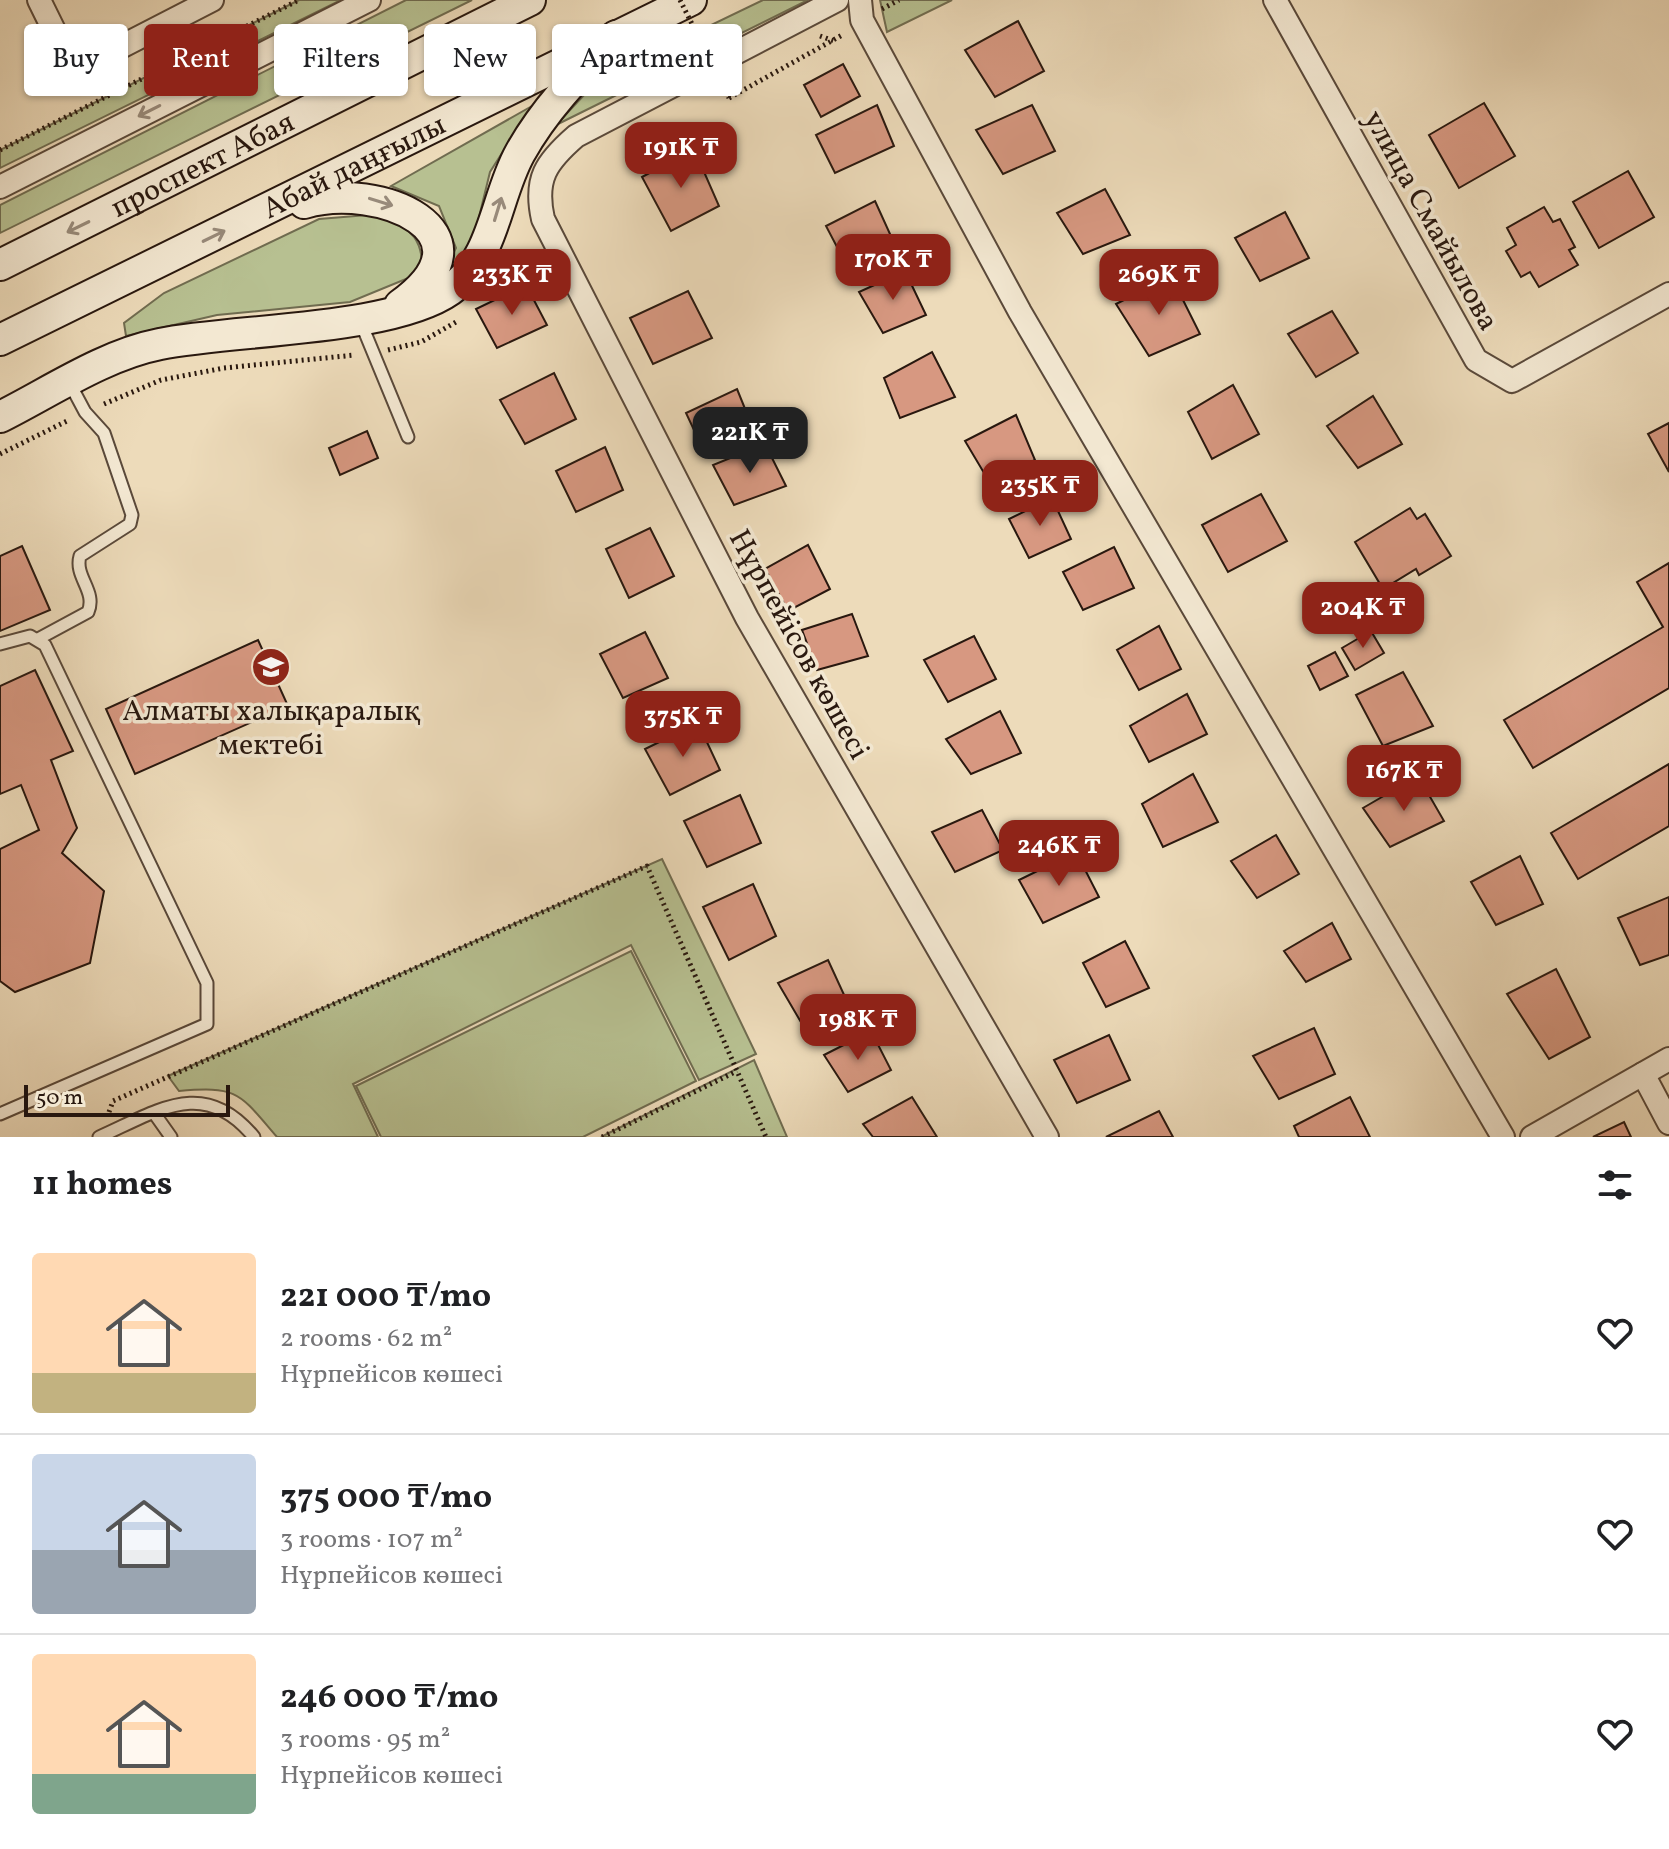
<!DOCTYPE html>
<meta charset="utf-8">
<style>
:root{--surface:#fff;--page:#f6f6f6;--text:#202124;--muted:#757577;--line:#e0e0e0;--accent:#8f2418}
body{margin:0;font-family:Vollkorn,serif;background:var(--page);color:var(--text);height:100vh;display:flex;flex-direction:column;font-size:30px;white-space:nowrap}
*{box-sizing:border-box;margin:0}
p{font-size:26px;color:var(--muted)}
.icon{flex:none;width:44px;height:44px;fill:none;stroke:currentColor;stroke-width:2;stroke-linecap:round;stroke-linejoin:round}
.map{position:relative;height:1137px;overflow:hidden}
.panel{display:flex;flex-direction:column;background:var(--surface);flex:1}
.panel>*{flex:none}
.hud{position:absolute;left:24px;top:24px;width:800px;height:72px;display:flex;gap:16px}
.scale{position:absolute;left:24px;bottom:20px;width:206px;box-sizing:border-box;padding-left:8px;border:4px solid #29180f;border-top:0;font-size:22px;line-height:28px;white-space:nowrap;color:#29180f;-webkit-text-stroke:6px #f3e8d2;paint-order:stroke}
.price{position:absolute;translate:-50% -68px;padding:0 18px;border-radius:16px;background:var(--accent);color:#fff;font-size:26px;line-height:52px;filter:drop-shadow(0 2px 4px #0008)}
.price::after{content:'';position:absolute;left:50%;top:48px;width:24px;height:18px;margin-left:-12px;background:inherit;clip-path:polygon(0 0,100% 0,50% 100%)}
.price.active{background:#222;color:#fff}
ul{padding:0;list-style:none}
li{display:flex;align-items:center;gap:24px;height:200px;padding:0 32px}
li+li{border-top:2px solid var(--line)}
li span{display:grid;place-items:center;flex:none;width:224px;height:160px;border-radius:8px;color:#555}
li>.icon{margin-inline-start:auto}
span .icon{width:96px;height:96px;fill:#fffc;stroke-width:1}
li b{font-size:34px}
h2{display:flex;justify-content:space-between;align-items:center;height:96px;padding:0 32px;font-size:34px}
.pill{padding:0 28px;border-radius:8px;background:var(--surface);box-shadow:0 2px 6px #0004;font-size:28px;line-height:72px}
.pill.active{background:var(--accent);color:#fff}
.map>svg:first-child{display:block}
.green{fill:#b7c091;stroke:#706c50;stroke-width:2}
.building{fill:#d79881;stroke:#29180f;stroke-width:2}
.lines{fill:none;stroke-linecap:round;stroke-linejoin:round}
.service-casing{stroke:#5a493a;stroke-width:15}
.minor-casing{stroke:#5a493a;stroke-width:26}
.secondary-casing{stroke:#29180f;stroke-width:34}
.path{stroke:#29180f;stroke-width:5;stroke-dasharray:2 4;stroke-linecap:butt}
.service{stroke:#f3e8d2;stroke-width:11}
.minor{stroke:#f3e8d2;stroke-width:22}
.secondary{stroke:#f3e8d2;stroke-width:30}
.path-bridge{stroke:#29180f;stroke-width:5;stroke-dasharray:2 4;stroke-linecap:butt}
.oneway{stroke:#988a7a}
.labels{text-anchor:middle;stroke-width:7;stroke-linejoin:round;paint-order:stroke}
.street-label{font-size:30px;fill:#29180f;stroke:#f3e8d2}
.poi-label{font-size:30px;fill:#29180f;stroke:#f3e8d2}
</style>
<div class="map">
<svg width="1669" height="1137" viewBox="0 0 1669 1137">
<rect width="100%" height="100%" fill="#eddbba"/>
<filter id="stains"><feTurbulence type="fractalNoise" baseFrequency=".0025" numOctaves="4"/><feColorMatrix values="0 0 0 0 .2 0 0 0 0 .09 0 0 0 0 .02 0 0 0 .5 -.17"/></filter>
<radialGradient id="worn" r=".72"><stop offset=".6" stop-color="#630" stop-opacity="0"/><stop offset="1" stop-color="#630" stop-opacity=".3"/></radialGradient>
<g class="green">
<path d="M 299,0 L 341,0 L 0,168 L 0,150 Z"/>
<path d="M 406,0 L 472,0 L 0,233 L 0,205 Z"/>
<path d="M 763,0 L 808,0 L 556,125 L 599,79 Z"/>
<path d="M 880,0 L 952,0 L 887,32 Z"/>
<path d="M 532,106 L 490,172 L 471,250 L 432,294 L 456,248 L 439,206 L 391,186 Z"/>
<path d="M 380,214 C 410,231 422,234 423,272 L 350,302 L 217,315 L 126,336 L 124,323 L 164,293 L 319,219 Z"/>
<path d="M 662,859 L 756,1054 L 699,1080 L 631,945 L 353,1084 L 378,1137 L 277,1137 C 239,1093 239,1086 179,1091 L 168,1076 Z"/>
<path d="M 631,951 L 696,1081 L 583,1137 L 381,1137 L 356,1086 Z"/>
<path d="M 754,1060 L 787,1137 L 601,1137 Z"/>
</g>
<g class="building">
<path d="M 1018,21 L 1044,71 L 995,97 L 965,50 Z"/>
<path d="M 843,64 L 860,96 L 821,117 L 804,85 Z"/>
<path d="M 1484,103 L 1515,156 L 1459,188 L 1429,135 Z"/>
<path d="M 877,105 L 894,146 L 835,173 L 816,135 Z"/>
<path d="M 1032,105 L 1055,151 L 1003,174 L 976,130 Z"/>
<path d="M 694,149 L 719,206 L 671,231 L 642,177 Z"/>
<path d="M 1628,171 L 1654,217 L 1599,248 L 1573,202 Z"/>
<path d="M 1105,189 L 1130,235 L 1083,254 L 1057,213 Z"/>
<path d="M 875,201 L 895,245 L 847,266 L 826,226 Z"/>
<path d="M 1544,207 L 1553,222 L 1560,219 L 1575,247 L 1569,250 L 1578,265 L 1539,287 L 1530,272 L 1521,277 L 1506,251 L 1516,245 L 1507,228 Z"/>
<path d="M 1285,212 L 1309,258 L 1260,281 L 1235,238 Z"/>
<path d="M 905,271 L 926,315 L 883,333 L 859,292 Z"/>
<path d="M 1171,276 L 1200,334 L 1149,356 L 1116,304 Z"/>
<path d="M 526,285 L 547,325 L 497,348 L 476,309 Z"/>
<path d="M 688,291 L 712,338 L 653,364 L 630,318 Z"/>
<path d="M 1332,311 L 1358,353 L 1316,377 L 1288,334 Z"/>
<path d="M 932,352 L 955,397 L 900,418 L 884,378 Z"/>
<path d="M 554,373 L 576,419 L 525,444 L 500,400 Z"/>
<path d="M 1233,385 L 1259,434 L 1212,459 L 1188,412 Z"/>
<path d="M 737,389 L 752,426 L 702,447 L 686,413 Z"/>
<path d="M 1373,396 L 1402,444 L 1358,468 L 1327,426 Z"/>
<path d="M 1016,415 L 1035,460 L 990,483 L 965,441 Z"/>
<path d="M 1669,423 L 1669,472 L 1648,434 Z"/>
<path d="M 367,431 L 378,458 L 340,475 L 329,448 Z"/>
<path d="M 765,444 L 786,486 L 734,505 L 713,465 Z"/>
<path d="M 605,447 L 623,490 L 576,512 L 556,471 Z"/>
<path d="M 1261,494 L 1287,541 L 1228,572 L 1202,525 Z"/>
<path d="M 1052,498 L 1071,539 L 1029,558 L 1009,519 Z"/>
<path d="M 1410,508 L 1417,519 L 1425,514 L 1451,556 L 1419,575 L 1416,569 L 1383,589 L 1355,542 Z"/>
<path d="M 650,528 L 674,576 L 629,598 L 606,549 Z"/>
<path d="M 808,545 L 830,589 L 788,611 L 765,569 Z"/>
<path d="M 22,546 L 50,610 L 0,631 L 0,556 Z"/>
<path d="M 1114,547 L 1134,588 L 1083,610 L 1063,572 Z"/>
<path d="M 1669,563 L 1669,688 L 1533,768 L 1504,720 L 1663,627 L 1637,582 Z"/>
<path d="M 852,614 L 868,656 L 817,670 L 802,630 Z"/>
<path d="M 1159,626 L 1181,669 L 1139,690 L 1117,650 Z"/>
<path d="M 1371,631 L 1384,653 L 1355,670 L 1342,648 Z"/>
<path d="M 645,632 L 668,678 L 623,698 L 600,654 Z"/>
<path d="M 974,636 L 996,679 L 948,702 L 924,660 Z"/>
<path d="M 258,640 L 288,706 L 135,774 L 106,709 Z"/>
<path d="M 1335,652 L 1348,676 L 1320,690 L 1308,666 Z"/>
<path d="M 35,670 L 73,751 L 51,760 L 77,828 L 62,853 L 104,891 L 90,963 L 15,992 L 0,981 L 0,849 L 39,830 L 21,785 L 0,794 L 0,686 Z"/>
<path d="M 1403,672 L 1433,726 L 1383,746 L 1356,695 Z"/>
<path d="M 1187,694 L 1207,734 L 1149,762 L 1130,726 Z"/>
<path d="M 1000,711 L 1021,753 L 971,774 L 946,739 Z"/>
<path d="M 698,723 L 720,770 L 670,795 L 645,749 Z"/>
<path d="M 1669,764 L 1669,826 L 1578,879 L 1551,833 Z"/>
<path d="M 1193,774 L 1218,822 L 1163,847 L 1142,804 Z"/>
<path d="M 1418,776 L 1444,821 L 1390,847 L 1363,808 Z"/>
<path d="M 740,795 L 761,843 L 707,867 L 684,821 Z"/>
<path d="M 982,810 L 1003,850 L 955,872 L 932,832 Z"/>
<path d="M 1276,835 L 1299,874 L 1257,898 L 1231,861 Z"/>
<path d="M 1076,852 L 1099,897 L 1043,923 L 1019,880 Z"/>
<path d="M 1520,856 L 1543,904 L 1496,925 L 1471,882 Z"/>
<path d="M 753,884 L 776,936 L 729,960 L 703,907 Z"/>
<path d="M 1669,897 L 1669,955 L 1640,965 L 1618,918 Z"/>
<path d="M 1332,923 L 1351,959 L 1306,982 L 1284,951 Z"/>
<path d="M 1125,941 L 1149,988 L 1106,1007 L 1083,963 Z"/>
<path d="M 828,960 L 851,1010 L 805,1029 L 778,983 Z"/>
<path d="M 1556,969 L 1590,1037 L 1549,1059 L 1507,994 Z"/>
<path d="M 1314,1028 L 1335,1074 L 1279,1099 L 1253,1056 Z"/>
<path d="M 871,1031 L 891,1070 L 848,1092 L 824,1055 Z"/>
<path d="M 1109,1035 L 1130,1080 L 1077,1103 L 1054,1060 Z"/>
<path d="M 912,1097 L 937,1137 L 873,1137 L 863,1124 Z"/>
<path d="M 1350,1097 L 1370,1137 L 1299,1137 L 1294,1126 Z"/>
<path d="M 1159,1111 L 1173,1137 L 1106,1137 Z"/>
<path d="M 1624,1122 L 1631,1137 L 1593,1137 Z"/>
</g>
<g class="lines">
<defs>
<g id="service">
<path d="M 361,323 L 408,437"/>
<path d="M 38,639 L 88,612 C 97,591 74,577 80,556 L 130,524 L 132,515 L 104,433 L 85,412 L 69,382"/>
<path d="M 0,644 L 30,636 L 45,645 L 207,983 L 207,1024 L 0,1114"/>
<path d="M 154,1113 L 171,1137"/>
<path d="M 99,1137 C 158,1111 204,1076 254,1137"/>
</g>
<g id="minor">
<path d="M 39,0 L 74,71 L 212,0"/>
<path d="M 837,0 L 576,136 C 546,162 534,179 543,219 L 747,618 L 1047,1137"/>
<path d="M 860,0 L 862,20 L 1020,312 L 1503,1137"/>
<path d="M 1275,0 L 1476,360 L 1512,381 L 1669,294"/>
<path d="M 0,187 L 369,0"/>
<path d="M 1643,1074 L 1669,1123"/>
<path d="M 1532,1137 L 1669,1059"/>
</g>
<g id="secondary">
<path d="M 304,203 C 378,181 501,232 400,305"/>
<path id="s1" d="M 0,265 L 530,0"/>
<path id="s2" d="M 0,340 L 691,0"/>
<path d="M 0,417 C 50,392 104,355 160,344 C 234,329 392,331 450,290 C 495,258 495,198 520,153 C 545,108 580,73 616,36"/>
</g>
</defs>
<use href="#service" class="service-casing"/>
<use href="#minor" class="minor-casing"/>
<use href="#secondary" class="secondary-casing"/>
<g class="path">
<path d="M 882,9 L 899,0"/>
<path d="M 820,36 L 834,41"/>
<path d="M 729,98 L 844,34"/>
<path d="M 0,150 L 299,0"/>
<path d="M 388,350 L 421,342 L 456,322"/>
<path d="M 104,404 L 161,380 L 224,368 L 355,355"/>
<path d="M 0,454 L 69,420"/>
<path d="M 109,1112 L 113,1101 L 647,866 L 766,1137"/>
<path d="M 602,1137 L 737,1071"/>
</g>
<use href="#service" class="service"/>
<use href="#minor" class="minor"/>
<use href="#secondary" class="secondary"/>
<path class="path-bridge" d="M 680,0 L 729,98"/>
</g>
<defs><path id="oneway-shaft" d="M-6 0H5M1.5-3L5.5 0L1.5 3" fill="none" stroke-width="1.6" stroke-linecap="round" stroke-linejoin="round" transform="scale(2)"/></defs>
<g class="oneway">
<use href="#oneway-shaft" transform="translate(149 111) rotate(153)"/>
<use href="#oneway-shaft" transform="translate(381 202) rotate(17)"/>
<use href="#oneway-shaft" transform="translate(498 209) rotate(-73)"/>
<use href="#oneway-shaft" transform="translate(78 227) rotate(154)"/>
<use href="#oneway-shaft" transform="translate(214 236) rotate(-26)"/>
</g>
<defs>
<symbol id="school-disc" viewBox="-11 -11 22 22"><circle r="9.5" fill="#8f2418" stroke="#f3e8d2"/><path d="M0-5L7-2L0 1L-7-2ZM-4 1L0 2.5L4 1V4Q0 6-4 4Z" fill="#fff"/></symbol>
</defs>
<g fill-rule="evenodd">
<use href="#school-disc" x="249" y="645" width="44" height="44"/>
</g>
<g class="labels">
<g class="street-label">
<text dy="10" stroke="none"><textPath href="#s1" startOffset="226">проспект Абая</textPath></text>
<text dy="10" stroke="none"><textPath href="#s2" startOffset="394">Абай даңғылы</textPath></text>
<text transform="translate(1432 220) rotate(61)" y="10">улица Смайылова</text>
<text transform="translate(800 644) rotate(61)" y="10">Нұрпейісов көшесі</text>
</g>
<g class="poi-label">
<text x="271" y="720">Алматы халықаралық<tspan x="271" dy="34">мектебі</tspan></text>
</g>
</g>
<rect width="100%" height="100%" filter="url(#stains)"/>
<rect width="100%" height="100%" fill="url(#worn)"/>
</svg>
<div class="scale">50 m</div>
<b class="price" style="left:681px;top:190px">191K ₸</b>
<b class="price" style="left:893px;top:302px">170K ₸</b>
<b class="price" style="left:512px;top:317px">233K ₸</b>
<b class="price" style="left:1159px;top:317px">269K ₸</b>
<b class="price active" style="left:750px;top:475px">221K ₸</b>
<b class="price" style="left:1040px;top:528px">235K ₸</b>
<b class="price" style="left:1363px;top:650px">204K ₸</b>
<b class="price" style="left:683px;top:759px">375K ₸</b>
<b class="price" style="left:1404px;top:813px">167K ₸</b>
<b class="price" style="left:1059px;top:888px">246K ₸</b>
<b class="price" style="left:858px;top:1062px">198K ₸</b>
<div class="hud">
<a class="pill">Buy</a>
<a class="pill active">Rent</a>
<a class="pill">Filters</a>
<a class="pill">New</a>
<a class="pill">Apartment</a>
</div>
</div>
<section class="panel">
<h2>11 homes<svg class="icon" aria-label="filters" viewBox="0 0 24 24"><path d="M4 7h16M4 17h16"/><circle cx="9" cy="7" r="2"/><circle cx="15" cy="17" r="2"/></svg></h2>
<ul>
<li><span style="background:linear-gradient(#ffd9b3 75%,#c2b280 0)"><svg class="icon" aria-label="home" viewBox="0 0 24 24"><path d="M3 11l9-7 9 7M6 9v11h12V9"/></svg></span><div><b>221 000 ₸/mo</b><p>2 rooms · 62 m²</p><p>Нұрпейісов көшесі</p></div><svg class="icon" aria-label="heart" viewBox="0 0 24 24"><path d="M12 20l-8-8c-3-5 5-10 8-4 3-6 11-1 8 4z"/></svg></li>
<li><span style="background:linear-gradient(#c9d6e8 60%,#9aa5b1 0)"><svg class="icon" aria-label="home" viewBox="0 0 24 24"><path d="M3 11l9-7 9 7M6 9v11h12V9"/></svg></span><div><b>375 000 ₸/mo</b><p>3 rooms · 107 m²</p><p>Нұрпейісов көшесі</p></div><svg class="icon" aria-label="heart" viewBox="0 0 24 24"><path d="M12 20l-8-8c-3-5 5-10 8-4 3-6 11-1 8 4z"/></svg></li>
<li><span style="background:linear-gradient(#ffd9b3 75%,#7fa58c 0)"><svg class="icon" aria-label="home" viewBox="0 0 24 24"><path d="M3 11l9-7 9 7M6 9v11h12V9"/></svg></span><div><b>246 000 ₸/mo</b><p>3 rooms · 95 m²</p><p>Нұрпейісов көшесі</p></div><svg class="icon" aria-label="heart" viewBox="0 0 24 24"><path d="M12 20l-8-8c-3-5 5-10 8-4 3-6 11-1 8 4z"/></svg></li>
</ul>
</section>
